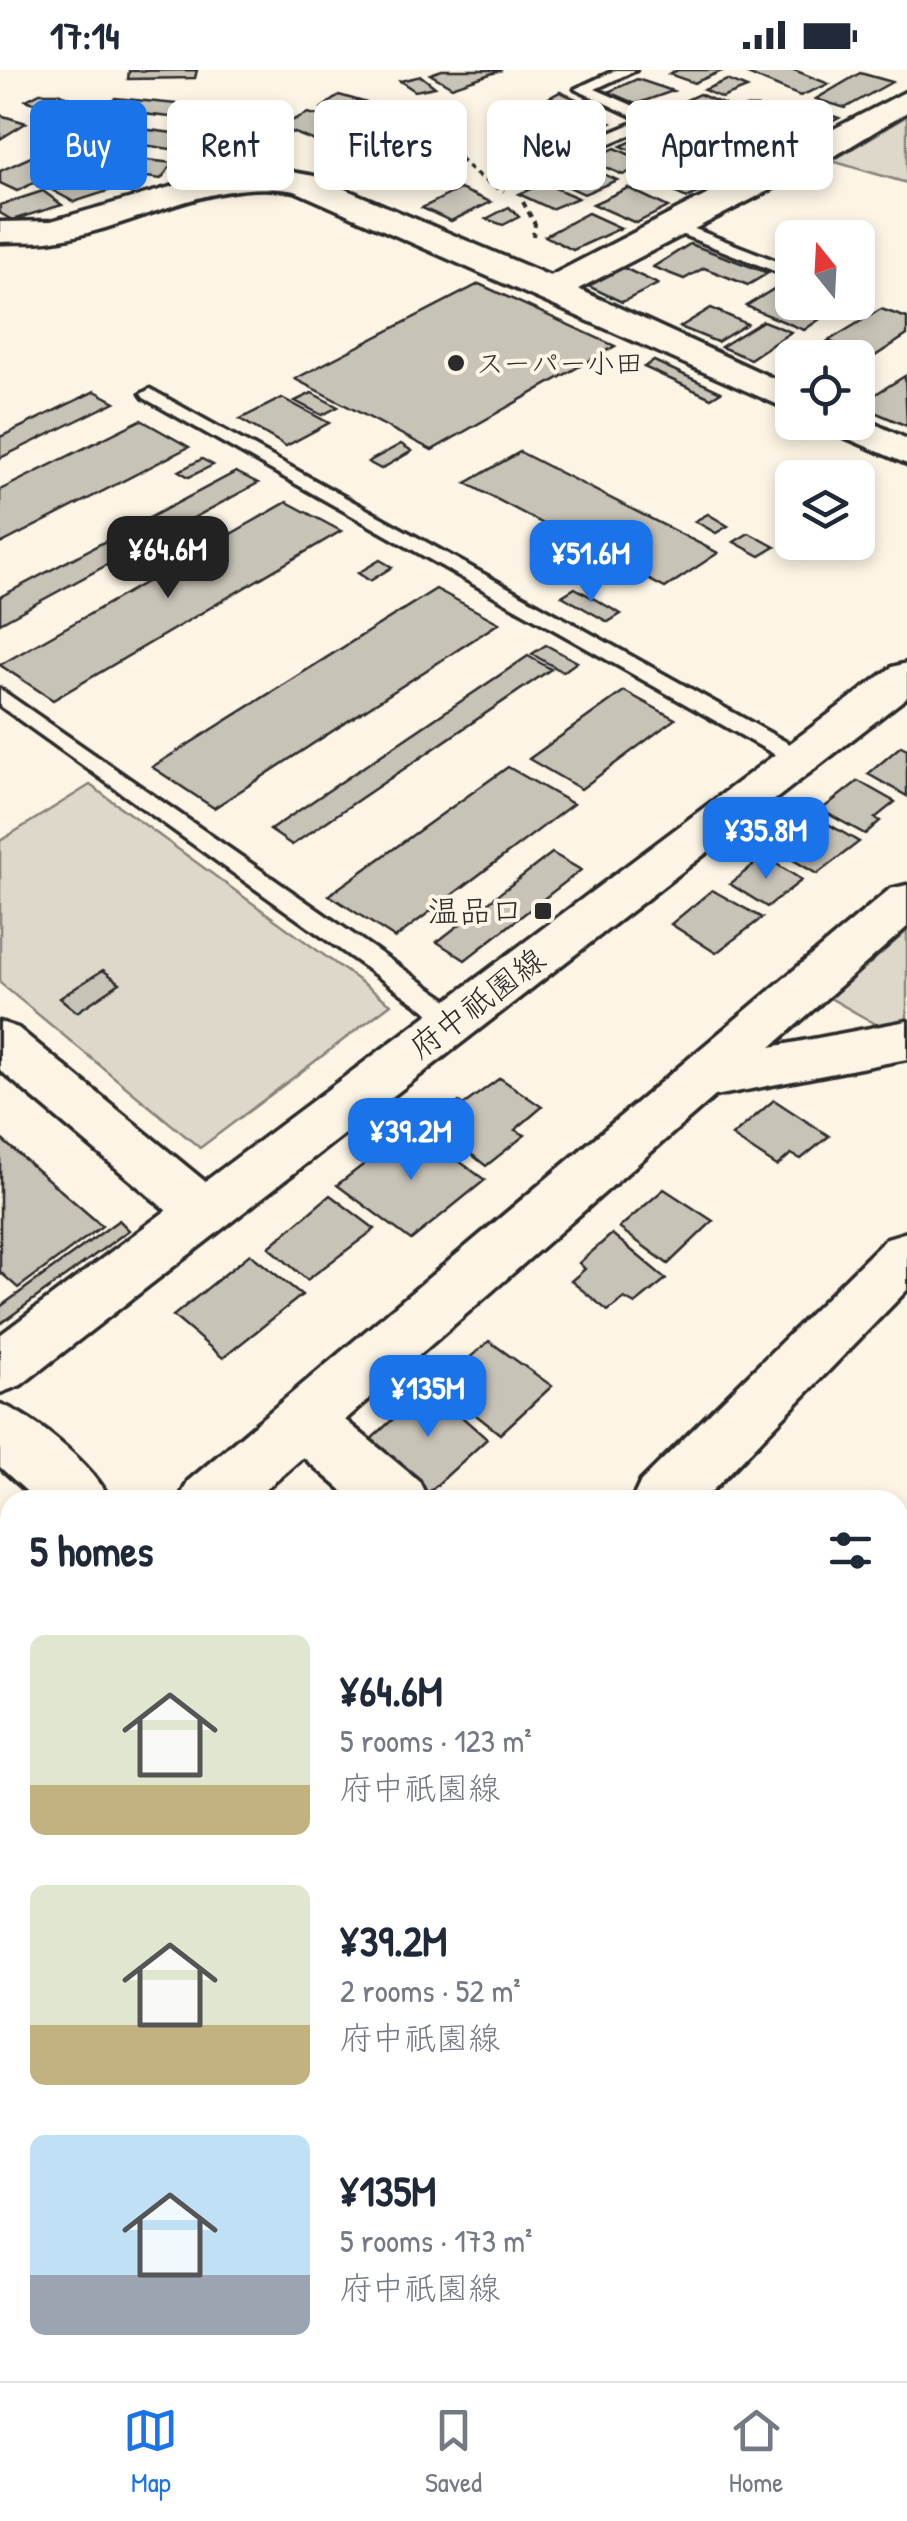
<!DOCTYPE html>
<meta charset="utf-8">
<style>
:root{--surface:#fff;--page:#f6f6f7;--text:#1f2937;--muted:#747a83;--line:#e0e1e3;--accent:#1a73e8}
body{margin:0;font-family:"Patrick Hand","Klee One",sans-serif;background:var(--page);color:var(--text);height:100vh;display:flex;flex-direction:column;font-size:38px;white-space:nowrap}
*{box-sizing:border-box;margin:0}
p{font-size:32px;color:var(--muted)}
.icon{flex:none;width:55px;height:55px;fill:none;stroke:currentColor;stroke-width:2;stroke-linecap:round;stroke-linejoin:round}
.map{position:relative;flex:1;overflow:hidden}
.details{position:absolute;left:0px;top:1420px;width:908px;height:892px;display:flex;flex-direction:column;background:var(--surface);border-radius:30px 30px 0 0;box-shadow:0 5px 15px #0003}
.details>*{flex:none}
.hud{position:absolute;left:30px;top:30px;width:848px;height:90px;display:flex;gap:20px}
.needle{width:65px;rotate:342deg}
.buttons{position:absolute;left:775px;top:150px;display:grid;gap:20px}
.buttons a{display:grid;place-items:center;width:100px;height:100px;border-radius:15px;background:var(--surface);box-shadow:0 5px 15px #0003;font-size:50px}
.price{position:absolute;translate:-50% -85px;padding:0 22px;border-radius:20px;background:var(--accent);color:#fff;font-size:32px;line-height:65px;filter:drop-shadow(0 2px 5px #0008)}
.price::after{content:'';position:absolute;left:50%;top:60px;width:30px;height:22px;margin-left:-15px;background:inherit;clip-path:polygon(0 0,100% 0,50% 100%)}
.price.selected{background:#222;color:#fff}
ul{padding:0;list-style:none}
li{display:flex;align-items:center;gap:30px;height:250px;padding:0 30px}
li span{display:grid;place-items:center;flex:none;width:280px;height:200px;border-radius:15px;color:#555}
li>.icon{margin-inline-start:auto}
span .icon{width:120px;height:120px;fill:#fffc;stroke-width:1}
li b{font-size:42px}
h2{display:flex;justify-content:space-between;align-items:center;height:120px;padding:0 30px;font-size:42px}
.chip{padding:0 35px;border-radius:15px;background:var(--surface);box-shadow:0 5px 15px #0003;font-size:35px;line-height:90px}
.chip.selected{background:var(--accent);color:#fff}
.status{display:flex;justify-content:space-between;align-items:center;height:70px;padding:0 50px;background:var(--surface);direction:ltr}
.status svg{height:28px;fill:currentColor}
.menu{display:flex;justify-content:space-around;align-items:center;height:140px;border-top:2px solid var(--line);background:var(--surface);font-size:28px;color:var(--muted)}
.menu a{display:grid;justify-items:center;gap:5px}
.menu .selected{color:var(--accent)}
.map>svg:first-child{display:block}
.green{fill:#ded8ca;stroke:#84827a;stroke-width:2.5}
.building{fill:#c8c3b7;stroke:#2b2b2b;stroke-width:2.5}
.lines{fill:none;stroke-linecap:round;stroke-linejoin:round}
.service-casing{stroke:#2b2b2b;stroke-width:7}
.minor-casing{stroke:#2b2b2b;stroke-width:7}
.secondary-casing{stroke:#2b2b2b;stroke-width:7}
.path{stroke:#2b2b2b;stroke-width:4;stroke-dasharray:6 5;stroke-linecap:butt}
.service{fill:#fcf5e5;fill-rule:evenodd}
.minor{fill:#fcf5e5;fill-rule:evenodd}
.secondary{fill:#fcf5e5;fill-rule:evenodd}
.poi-dot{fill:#2b2b2b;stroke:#fcf5e5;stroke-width:4}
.labels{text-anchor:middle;stroke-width:8;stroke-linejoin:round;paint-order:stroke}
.far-poi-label{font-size:28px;fill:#2b2b2b;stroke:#fcf5e5;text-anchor:start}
.poi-label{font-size:32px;fill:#2b2b2b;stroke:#fcf5e5;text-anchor:end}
.street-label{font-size:32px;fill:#2b2b2b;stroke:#fcf5e5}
</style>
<div class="status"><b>17:14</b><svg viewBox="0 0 49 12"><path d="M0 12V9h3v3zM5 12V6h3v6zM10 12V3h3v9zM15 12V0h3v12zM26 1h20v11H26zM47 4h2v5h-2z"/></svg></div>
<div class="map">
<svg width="907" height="2311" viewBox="0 0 907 2311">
<rect width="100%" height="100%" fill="#fcf5e5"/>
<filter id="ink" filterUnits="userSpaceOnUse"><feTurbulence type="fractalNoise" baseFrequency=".01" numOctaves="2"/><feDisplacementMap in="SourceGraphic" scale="20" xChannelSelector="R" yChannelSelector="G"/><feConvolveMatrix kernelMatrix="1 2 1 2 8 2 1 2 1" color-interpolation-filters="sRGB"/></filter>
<g filter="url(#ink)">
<g class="green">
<path d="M 907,46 L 907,113 L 832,91 Z"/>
<path d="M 90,715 L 391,934 L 200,1078 L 0,913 L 0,771 Z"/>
<path d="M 907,861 L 907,952 L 881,957 L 830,928 Z"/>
</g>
<g class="building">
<path d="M 197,0 L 195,8 L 128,9 L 129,1 Z"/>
<path d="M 442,0 L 502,0 L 452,17 L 430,4 Z"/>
<path d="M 678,0 L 718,0 L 722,1 L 694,13 L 669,4 Z"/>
<path d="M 738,0 L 794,0 L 829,14 L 800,26 Z"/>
<path d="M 860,3 L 892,12 L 845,38 L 816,29 Z"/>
<path d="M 421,6 L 435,17 L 415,21 L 400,11 Z"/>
<path d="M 637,9 L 673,21 L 636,34 L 608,22 Z"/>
<path d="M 727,10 L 747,18 L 722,28 L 704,20 Z"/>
<path d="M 560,22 L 585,33 L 558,44 L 563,47 L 549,52 L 525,41 Z"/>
<path d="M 40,23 L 58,23 L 83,33 L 64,44 L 26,30 Z"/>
<path d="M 699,24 L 725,35 L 694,48 L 669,38 Z"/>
<path d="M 339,25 L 378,36 L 356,48 L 322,38 Z"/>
<path d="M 115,28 L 208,37 L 198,50 L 105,40 Z"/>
<path d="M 799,35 L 839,48 L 826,55 L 817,52 L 808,56 L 777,45 Z"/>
<path d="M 241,41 L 259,46 L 235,59 L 218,54 Z"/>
<path d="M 583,42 L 611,53 L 581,65 L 555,53 Z"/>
<path d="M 308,43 L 350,54 L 320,73 L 292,62 L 282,69 L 266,63 Z"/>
<path d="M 0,45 L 26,53 L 0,69 Z"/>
<path d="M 773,48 L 806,60 L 786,72 L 749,59 Z"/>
<path d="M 110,55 L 189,65 L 177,80 L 96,68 Z"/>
<path d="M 743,62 L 779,74 L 757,87 L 716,71 Z"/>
<path d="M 641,67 L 675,79 L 651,89 L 621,76 Z"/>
<path d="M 615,78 L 648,93 L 623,105 L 588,90 Z"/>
<path d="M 35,85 L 64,98 L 17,121 L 0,113 L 0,101 Z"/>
<path d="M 130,88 L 173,93 L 161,109 L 116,103 Z"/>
<path d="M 686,92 L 728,109 L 687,128 L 648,111 Z"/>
<path d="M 594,100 L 617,110 L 584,124 L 552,109 L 566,102 L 576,106 Z"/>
<path d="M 85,108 L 108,121 L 74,132 L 50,119 Z"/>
<path d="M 544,113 L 578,128 L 551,139 L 519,124 Z"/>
<path d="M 628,118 L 668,137 L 636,153 L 593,134 Z"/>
<path d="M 460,119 L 491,132 L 451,151 L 422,138 Z"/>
<path d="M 43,121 L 62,135 L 12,150 L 0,143 L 0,135 Z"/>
<path d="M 509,137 L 519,147 L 503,155 L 486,149 Z"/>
<path d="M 588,143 L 621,158 L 573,180 L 545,166 Z"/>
<path d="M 690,174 L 768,203 L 748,215 L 704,198 L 684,209 L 653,197 Z"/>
<path d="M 622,197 L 658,214 L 622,232 L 588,216 Z"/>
<path d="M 479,214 L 615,276 L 432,380 L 295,309 Z"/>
<path d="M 777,217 L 792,224 L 792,232 L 814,232 L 833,240 L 804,260 L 746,236 Z"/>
<path d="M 711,238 L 747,254 L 717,272 L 680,257 Z"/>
<path d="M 881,239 L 907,248 L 907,265 L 872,288 L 828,271 Z"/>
<path d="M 763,251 L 791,262 L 750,289 L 721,277 Z"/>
<path d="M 816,274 L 851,288 L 797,287 Z"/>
<path d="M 654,291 L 721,322 L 711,328 L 644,297 Z"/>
<path d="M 905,306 L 907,356 L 858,335 Z"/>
<path d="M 95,321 L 115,332 L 0,388 L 0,367 Z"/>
<path d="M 312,323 L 338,337 L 322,345 L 295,331 Z"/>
<path d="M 282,328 L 329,353 L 286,376 L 240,349 Z"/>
<path d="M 141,350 L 189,377 L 0,474 L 0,420 Z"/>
<path d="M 401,374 L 412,381 L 381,399 L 368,392 Z"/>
<path d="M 520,382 L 718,483 L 665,518 L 466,413 Z"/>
<path d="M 202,389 L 213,395 L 189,407 L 179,401 Z"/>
<path d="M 236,402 L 258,413 L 0,553 L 0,527 Z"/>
<path d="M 287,432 L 341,461 L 53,630 L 0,595 Z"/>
<path d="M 708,444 L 728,456 L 716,463 L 695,451 Z"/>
<path d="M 749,463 L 775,477 L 760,486 L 734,472 Z"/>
<path d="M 380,490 L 392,497 L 370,511 L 358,503 Z"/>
<path d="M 575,518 L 621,544 L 608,552 L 562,526 Z"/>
<path d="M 436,519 L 499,553 L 214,738 L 152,697 Z"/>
<path d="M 546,575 L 577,592 L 563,602 L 532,584 Z"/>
<path d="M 528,586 L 551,599 L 292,775 L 270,760 Z"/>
<path d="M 624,621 L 675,649 L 581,719 L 529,689 Z"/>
<path d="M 901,676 L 907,679 L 907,726 L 868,704 Z"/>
<path d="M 508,697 L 573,734 L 395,868 L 329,825 Z"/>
<path d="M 858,711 L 895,732 L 875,748 L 880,751 L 865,764 L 821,740 Z"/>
<path d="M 811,744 L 859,772 L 817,804 L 771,777 Z"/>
<path d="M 552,783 L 581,800 L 465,890 L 437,872 Z"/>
<path d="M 764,786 L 802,810 L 767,837 L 730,814 Z"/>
<path d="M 712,820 L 762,848 L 716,883 L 671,854 Z"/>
<path d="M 103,900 L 120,913 L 77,942 L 60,928 Z"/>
<path d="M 500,1008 L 542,1037 L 515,1060 L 525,1065 L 486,1096 L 432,1053 L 459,1032 L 463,1035 Z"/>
<path d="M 774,1030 L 829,1066 L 801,1089 L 791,1084 L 777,1096 L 732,1066 Z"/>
<path d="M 412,1057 L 485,1110 L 411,1170 L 337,1115 Z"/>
<path d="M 0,1068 L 102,1156 L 18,1218 L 0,1202 Z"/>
<path d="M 664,1119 L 713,1151 L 668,1194 L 619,1158 Z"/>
<path d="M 330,1125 L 375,1159 L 307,1210 L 269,1177 Z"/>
<path d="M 119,1150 L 129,1160 L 0,1254 L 0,1237 Z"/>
<path d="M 612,1164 L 666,1209 L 635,1234 L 624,1228 L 608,1241 L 571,1211 L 585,1199 L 579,1193 Z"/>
<path d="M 250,1184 L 302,1225 L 223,1288 L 173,1246 Z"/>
<path d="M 489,1271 L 552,1316 L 500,1364 L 438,1315 Z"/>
<path d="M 428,1317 L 487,1369 L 427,1424 L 369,1371 Z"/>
<path d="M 10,1474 L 10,1525 L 0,1516 L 0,1483 Z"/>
<path d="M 10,1562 L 10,1615 L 1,1623 L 0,1570 Z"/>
<path d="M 3,1724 L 10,1731 L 10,1778 L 0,1788 L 0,1727 Z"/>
<path d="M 10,1806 L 10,1862 L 0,1851 L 0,1816 Z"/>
<path d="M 24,2302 L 61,2302 L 70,2311 L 17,2311 Z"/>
<path d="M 503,2302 L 635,2302 L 642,2309 L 511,2311 Z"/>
</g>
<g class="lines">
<defs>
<g id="service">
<path d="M 616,0 L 636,0 L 595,19 L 691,61 L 747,39 L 757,39 L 757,45 L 704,66 L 785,103 L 771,106 L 653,55 L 538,104 L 526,104 L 526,98 L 641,50 L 575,19 Z"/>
<path d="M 674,151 L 792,197 L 792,208 L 668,159 L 666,156 Z"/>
<path d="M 150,319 L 806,683 L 809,688 L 798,695 L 790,693 L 144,328 L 141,324 Z"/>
<path d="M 0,619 L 465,942 L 469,949 L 465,956 L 447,956 L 0,636 Z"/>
<path d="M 0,1661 L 10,1665 L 10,1703 L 0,1699 Z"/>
<path d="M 431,2302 L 476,2302 L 479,2311 L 434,2311 Z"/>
</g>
<g id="minor">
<path d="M 907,21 L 907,42 L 828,90 L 578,219 L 792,317 L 792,341 L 295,121 C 210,106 136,158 54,170 C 37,173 18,171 0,172 L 0,152 L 51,151 L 230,100 L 269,98 L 314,106 L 550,206 Z"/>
<path d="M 858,346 L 907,369 L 907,394 L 828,360 L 823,352 L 858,352 Z"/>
<path d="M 907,815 L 907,857 L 771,977 L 907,951 L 907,989 L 715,1026 L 345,1350 L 419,1411 L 428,1430 L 353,1430 L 303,1387 L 254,1430 L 179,1430 L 188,1411 L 890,819 Z"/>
<path d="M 0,952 L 18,958 L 224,1127 L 232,1142 L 224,1157 L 205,1164 L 186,1157 L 0,1000 Z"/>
<path d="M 907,1162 L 907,1220 L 703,1430 L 632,1430 L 641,1411 L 887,1168 Z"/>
<path d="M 0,1334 C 35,1347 94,1396 110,1430 L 36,1430 L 0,1397 Z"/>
<path d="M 907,1702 L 907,1779 L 898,1783 L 898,1706 Z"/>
<path d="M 898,1814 L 907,1817 L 907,1893 L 898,1890 Z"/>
<path d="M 907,2089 L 907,2175 L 898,2179 L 898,2092 Z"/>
<path d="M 739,2302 L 822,2302 L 819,2311 L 735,2311 Z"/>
</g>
<path id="secondary" d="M 907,593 L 907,627 L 21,1315 L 0,1323 L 0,1265 L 892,597 Z"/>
</defs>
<use href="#service" class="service-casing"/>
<use href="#minor" class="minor-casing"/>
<use href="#secondary" class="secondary-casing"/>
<g class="path">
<path d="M 428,34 L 447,49 C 447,86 473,105 504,121"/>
<path d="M 523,132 L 535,154 L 533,166"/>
</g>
<use href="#service" class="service"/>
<use href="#minor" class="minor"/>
<use href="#secondary" class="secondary"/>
</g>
</g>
<g class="poi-dot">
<circle cx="456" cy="293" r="10"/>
<rect x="533" y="831" width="20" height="20" rx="5"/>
</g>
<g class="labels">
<g class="far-poi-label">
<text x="476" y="303">スーパー小田</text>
</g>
<g class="poi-label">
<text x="523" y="852">温品口</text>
</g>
<g class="street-label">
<text transform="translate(477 933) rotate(-37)" y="11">府中祇園線</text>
</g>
</g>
</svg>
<div class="buttons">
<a><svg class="needle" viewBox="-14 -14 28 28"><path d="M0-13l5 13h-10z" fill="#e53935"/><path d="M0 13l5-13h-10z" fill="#747a83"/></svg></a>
<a><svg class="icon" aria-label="locate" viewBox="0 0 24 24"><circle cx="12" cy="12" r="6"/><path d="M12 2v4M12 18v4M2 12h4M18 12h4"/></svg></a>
<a><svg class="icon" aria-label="layers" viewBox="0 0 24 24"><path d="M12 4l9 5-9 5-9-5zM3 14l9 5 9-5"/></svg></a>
</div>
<b class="price selected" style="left:168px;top:531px">¥64.6M</b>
<b class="price" style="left:591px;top:535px">¥51.6M</b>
<b class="price" style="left:766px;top:812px">¥35.8M</b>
<b class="price" style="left:411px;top:1113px">¥39.2M</b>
<b class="price" style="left:428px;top:1370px">¥135M</b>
<div class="hud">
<a class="chip selected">Buy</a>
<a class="chip">Rent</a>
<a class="chip">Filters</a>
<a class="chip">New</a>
<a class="chip">Apartment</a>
</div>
<section class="details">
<h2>5 homes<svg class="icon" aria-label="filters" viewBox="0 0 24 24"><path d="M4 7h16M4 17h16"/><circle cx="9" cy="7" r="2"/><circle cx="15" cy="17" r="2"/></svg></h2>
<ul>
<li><span style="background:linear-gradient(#dfe7d0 75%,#c2b280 0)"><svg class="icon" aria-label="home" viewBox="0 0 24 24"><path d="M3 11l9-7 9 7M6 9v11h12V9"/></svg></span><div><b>¥64.6M</b><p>5 rooms · 123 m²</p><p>府中祇園線</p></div></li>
<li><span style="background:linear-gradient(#dfe7d0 70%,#c2b280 0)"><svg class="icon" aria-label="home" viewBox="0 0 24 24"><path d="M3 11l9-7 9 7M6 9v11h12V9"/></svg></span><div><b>¥39.2M</b><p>2 rooms · 52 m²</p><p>府中祇園線</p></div></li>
<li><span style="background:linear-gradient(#bfe0f5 70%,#9aa5b1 0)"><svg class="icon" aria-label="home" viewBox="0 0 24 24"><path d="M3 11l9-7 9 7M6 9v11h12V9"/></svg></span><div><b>¥135M</b><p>5 rooms · 173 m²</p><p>府中祇園線</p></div></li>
</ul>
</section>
</div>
<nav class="menu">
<a class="selected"><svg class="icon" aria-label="map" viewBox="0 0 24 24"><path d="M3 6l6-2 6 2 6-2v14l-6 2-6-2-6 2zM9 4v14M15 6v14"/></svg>Map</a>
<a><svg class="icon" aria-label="saved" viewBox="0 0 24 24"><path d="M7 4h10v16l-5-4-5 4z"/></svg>Saved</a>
<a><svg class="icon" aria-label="home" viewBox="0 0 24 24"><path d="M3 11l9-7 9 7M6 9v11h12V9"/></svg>Home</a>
</nav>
